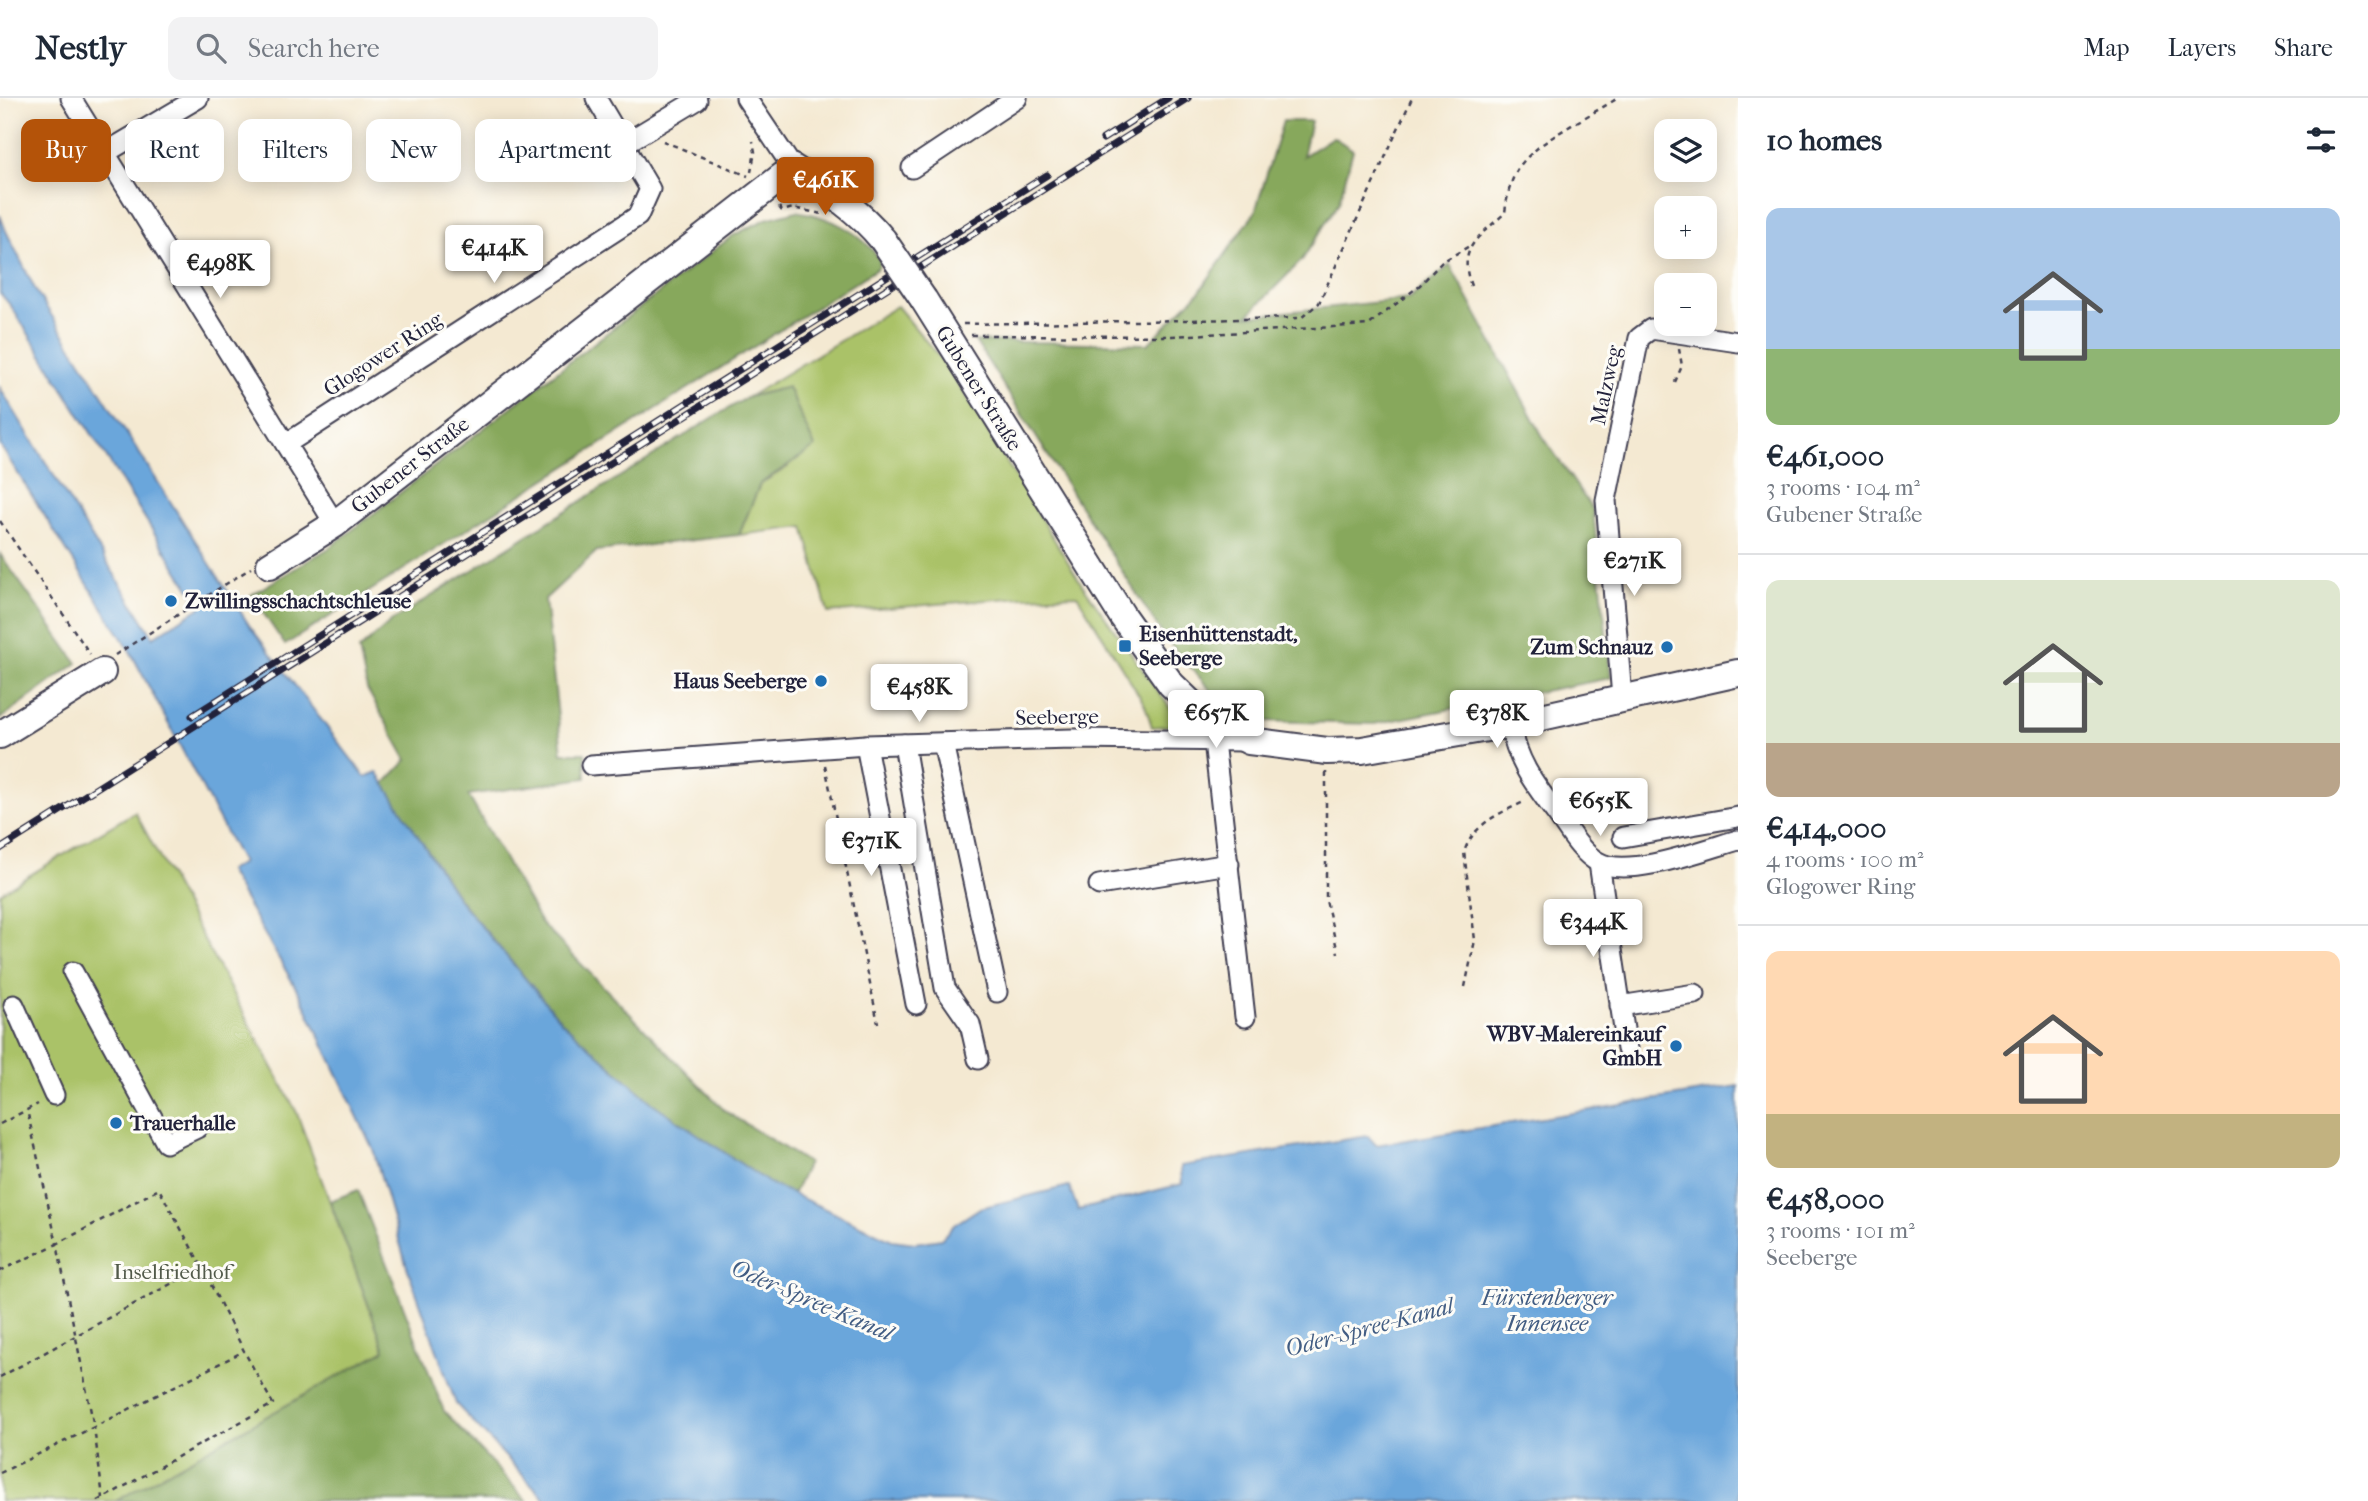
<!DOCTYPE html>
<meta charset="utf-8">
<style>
:root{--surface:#fff;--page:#f2f2f3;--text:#1f2937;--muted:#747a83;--line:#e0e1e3;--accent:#b45309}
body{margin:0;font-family:"IM FELL French Canon",serif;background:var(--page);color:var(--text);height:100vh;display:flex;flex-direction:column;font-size:26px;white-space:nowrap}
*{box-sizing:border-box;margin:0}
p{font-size:23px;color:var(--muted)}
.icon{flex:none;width:38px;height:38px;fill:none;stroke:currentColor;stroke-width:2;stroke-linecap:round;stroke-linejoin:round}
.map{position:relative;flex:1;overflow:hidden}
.panel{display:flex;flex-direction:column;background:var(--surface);width:630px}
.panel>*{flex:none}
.top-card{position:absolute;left:21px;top:21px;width:665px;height:63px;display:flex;gap:14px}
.controls{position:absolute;left:1654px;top:21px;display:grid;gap:14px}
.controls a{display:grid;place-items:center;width:63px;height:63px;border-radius:14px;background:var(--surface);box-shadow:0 4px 18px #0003;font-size:35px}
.price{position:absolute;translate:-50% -60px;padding:0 16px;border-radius:7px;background:#fff;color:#222;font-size:23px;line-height:46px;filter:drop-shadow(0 2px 4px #0008)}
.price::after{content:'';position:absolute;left:50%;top:42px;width:21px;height:16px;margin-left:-10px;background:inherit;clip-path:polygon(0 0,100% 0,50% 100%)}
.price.selected{background:var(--accent);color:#fff}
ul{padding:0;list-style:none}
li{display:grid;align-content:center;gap:14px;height:371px;padding:0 28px}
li+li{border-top:2px solid var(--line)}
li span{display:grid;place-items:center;height:217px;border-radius:14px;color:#555}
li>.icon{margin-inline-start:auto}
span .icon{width:126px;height:126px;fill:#fffc;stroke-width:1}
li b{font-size:30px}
h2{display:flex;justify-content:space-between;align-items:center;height:84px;padding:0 28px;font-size:30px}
.pill{padding:0 24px;border-radius:14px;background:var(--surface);box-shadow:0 4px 18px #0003;font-size:24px;line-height:63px}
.pill.selected{background:var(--accent);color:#fff}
header{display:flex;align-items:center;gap:42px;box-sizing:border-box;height:98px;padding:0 35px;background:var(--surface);border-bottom:2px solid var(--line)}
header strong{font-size:33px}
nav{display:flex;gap:38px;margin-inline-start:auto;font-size:24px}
.search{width:490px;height:63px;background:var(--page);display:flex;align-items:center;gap:18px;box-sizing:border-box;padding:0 24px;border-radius:14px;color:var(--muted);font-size:26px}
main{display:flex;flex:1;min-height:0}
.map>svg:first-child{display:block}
.green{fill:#aac267;stroke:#667251;stroke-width:2}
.forest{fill:#87a85c;stroke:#54654c;stroke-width:2}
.water{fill:#6aa6db;stroke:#46648b;stroke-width:2}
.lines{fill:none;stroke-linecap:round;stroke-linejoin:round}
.minor-casing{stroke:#424052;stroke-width:23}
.major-casing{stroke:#424052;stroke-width:30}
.path{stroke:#424052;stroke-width:2.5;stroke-dasharray:5 5;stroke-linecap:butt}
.minor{stroke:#fff;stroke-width:19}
.major{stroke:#fff;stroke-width:26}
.rail-casing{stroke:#22223b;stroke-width:7}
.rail{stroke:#fdfcf7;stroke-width:4.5;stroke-dasharray:13;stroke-linecap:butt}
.major-bridge-casing{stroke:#424052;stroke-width:30;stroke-linecap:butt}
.major-bridge{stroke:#fff;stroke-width:26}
.poi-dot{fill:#1f6fb2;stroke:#fdfcf7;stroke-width:2.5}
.labels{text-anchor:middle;stroke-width:6;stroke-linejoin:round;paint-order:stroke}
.street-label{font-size:21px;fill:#22223b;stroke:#fdfcf7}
.poi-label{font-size:21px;font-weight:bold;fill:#22223b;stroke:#fdfcf7;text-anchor:start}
.park-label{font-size:21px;fill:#525a4a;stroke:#fdfcf7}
.water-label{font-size:23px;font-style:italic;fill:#425d83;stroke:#fdfcf7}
</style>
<header>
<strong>Nestly</strong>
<div class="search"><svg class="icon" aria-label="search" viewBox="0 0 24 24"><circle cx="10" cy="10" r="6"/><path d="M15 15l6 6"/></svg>Search here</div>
<nav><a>Map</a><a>Layers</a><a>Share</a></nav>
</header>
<main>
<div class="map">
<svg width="1738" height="1403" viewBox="0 0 1738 1403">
<rect width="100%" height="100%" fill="#fdfcf7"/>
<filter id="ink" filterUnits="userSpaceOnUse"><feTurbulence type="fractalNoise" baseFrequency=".0143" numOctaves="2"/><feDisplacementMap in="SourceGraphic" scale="14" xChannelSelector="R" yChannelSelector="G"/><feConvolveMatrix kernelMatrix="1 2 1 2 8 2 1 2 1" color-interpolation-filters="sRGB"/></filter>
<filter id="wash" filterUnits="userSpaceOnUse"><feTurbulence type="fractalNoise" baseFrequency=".00686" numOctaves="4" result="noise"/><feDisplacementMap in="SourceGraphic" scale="28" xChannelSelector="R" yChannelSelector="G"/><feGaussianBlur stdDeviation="1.57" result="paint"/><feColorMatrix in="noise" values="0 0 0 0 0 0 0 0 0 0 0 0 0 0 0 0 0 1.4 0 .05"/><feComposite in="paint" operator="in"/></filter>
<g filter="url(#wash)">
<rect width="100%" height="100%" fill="#f4e9d2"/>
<g class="green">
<path d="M 897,208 L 950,272 L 1081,485 L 1182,627 L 1152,629 L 1145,607 L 1077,497 L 1023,499 L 828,515 L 804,429 L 739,437 L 760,386 L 788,369 L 788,289 L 748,299 Z"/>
<path d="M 135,714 L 296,1013 L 385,1252 L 116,1403 L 0,1403 L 0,795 Z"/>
</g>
<g class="forest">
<path d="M 1283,23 L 1311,23 L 1303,58 L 1333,39 L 1353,52 L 1339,104 L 1302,162 L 1247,218 L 1409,201 L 1450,167 L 1542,337 L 1593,412 L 1611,580 L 1374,626 L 1260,623 L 1213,595 L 1164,539 L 975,243 L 1148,246 L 1199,194 L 1255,114 Z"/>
<path d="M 796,113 C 829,118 863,134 880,163 L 878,170 L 285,547 L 251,497 L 329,450 L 732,138 L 766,121 Z"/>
<path d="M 788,289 L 815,349 L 760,386 L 739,437 L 597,453 L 545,501 L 562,655 L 585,655 L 586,680 L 468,697 L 541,825 L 725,1013 L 808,1065 L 793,1097 L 769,1085 L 652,1005 L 561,923 L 459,801 L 384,686 L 407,662 L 367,591 L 359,552 L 392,523 L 709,322 L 748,299 Z"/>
<path d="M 0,456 L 77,565 L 0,621 Z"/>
<path d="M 358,1092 L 444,1313 L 527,1403 L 116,1403 L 385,1252 L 330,1103 Z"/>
</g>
<path class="water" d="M 0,117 L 6,133 L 36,193 L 249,527 L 365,679 L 377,674 L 459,802 L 561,923 L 652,1005 L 769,1085 L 892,1142 L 915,1145 L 941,1141 L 954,1127 L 980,1110 L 1069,1088 L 1078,1112 L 1182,1086 L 1181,1068 L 1368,1038 L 1376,1047 L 1738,988 L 1738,1403 L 547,1403 L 456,1306 L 406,1166 L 373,1051 L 300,897 L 228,773 L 242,765 L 130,553 L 0,347 L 0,290 L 153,539 L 201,509 L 11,208 L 0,195 Z"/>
</g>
<g filter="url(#ink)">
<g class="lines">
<defs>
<g id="minor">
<path d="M 71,0 L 335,426"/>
<path d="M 746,0 L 793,70"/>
<path d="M 624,46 L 697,2"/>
<path d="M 105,55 L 198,0"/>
<path d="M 912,70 L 1017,0"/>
<path d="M 286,346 L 638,118 L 650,91 L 596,0"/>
<path d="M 1622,600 L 1606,402 L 1639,240 L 1651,231 L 1738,244"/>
<path d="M 1510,626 C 1518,665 1533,684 1556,715 C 1568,731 1580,754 1598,764 C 1628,781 1706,751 1738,742"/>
<path d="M 1214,643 L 1245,919"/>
<path d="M 943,645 L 997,894"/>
<path d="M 904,646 L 945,890 L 970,926 L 978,961"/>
<path d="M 866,647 L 916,906"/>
<path d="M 591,667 L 866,647 L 1072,641 L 1244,643"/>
<path d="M 1623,739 L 1738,719"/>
<path d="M 1599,765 L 1627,951"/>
<path d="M 1099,787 L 1229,766"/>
<path d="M 73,874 L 166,1045 L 197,1030"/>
<path d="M 14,907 L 54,997"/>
<path d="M 1620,908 L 1695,896"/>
</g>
<g id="major">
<path d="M 924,202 L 1123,519 L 1171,586 L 1206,620 L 1249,643 L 1327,653 L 1362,652 L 1510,626 L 1738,575"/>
<path d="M 270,467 L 335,426 L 793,70 C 826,91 858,111 883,142"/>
<path d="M 0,637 L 102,574"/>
</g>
</defs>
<use href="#minor" class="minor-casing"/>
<use href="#major" class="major-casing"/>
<g class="path">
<path d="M 663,43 L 748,78"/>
<path d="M 751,74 L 755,54 L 753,43"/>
<path d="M 779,109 L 782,113 L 793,110 L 822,116"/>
<path d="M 1471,188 C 1457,149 1479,139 1505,115 C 1507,98 1511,77 1523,64 C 1543,40 1591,17 1618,0"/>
<path d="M 963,226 L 1301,220 L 1319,205 L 1412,0"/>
<path d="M 971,237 L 1172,238 L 1369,227 L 1419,188 L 1442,164 L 1471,147"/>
<path d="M 1675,284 L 1682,268 L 1679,251"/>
<path d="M 0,423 L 90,556"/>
<path d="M 115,557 L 251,470"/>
<path d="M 825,667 L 878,925"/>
<path d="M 1326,674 L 1326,802 L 1338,855"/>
<path d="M 1465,889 L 1475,842 L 1464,754 C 1474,725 1500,715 1526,703"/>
<path d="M 0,1026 L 38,1006"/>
<path d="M 0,1173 L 57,1146 L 27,1012"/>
<path d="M 0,1279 L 202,1169 L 244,1253 L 94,1329 L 103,1400"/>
<path d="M 0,1375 L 94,1329 L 57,1146 L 159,1091 L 202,1169"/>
<path d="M 98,1403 L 273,1306 L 244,1253"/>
</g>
<use href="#minor" class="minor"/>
<use href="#major" class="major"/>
<defs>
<g id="rail">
<path d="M 1103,41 L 1168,0"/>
<path d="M 192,618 L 1047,77"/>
<path d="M 0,751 L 1188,0"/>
</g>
</defs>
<use href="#rail" class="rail-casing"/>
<use href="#rail" class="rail"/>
<defs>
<path id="major-bridge" d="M 883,142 L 924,202"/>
</defs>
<use href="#major-bridge" class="major-bridge-casing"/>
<use href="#major-bridge" class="major-bridge"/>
</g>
</g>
<g class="poi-dot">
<circle cx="171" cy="503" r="7"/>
<rect x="1118" y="541" width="14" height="14" rx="3.5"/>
<circle cx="1667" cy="549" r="7"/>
<circle cx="821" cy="583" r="7"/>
<circle cx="1676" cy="948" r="7"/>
<circle cx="116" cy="1025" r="7"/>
</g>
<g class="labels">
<g class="street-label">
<text transform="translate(383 256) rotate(-33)" y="7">Glogower Ring</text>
<text transform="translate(1606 287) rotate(-78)" y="7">Malzweg</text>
<text transform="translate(979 290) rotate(58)" y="7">Gubener Straße</text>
<text transform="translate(410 367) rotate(-38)" y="7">Gubener Straße</text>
<text transform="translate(1057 619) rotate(-1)" y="7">Seeberge</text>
</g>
<g class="poi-label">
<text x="185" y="510">Zwillingsschachtschleuse</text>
<text x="1139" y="543">Eisenhüttenstadt,<tspan x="1139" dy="24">Seeberge</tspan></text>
<text x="1653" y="556" text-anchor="end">Zum Schnauz</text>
<text x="807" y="590" text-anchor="end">Haus Seeberge</text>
<text x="1662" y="943" text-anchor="end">WBV-Malereinkauf<tspan x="1662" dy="24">GmbH</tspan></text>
<text x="130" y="1032">Trauerhalle</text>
</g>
<g class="park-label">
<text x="172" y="1181">Inselfriedhof</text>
</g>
<g class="water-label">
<text x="1547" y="1207">Fürstenberger<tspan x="1547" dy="26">Innensee</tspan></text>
<text transform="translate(812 1202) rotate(23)" y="8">Oder-Spree-Kanal</text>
<text transform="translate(1369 1229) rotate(-15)" y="8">Oder-Spree-Kanal</text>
</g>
</g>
</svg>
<div class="controls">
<a><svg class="icon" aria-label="layers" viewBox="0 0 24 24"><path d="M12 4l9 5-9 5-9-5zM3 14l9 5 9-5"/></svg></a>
<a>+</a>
<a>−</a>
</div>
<b class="price selected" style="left:825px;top:119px">€461K</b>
<b class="price" style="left:494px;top:187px">€414K</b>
<b class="price" style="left:220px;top:202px">€498K</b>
<b class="price" style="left:1634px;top:500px">€271K</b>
<b class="price" style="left:919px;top:626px">€458K</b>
<b class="price" style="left:1216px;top:652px">€657K</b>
<b class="price" style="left:1497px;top:652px">€378K</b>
<b class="price" style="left:1600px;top:740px">€655K</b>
<b class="price" style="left:871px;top:780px">€371K</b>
<b class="price" style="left:1593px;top:861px">€344K</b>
<div class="top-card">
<a class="pill selected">Buy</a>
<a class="pill">Rent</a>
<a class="pill">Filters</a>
<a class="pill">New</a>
<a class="pill">Apartment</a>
</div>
</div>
<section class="panel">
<h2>10 homes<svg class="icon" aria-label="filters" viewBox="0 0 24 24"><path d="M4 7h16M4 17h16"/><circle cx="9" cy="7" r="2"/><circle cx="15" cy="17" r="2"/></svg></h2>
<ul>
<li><span style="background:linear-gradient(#a9c7e8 65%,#8fb573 0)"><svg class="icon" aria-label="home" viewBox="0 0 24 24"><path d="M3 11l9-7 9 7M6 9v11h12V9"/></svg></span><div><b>€461,000</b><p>3 rooms · 104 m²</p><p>Gubener Straße</p></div></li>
<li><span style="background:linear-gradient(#dfe7d0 75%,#b9a48a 0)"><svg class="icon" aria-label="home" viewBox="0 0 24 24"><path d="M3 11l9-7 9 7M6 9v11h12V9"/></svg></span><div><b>€414,000</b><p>4 rooms · 100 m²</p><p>Glogower Ring</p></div></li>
<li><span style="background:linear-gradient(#ffd9b3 75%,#c2b280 0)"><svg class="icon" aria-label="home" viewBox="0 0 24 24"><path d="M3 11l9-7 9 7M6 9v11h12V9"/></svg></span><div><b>€458,000</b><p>3 rooms · 101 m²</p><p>Seeberge</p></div></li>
</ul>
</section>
</main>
